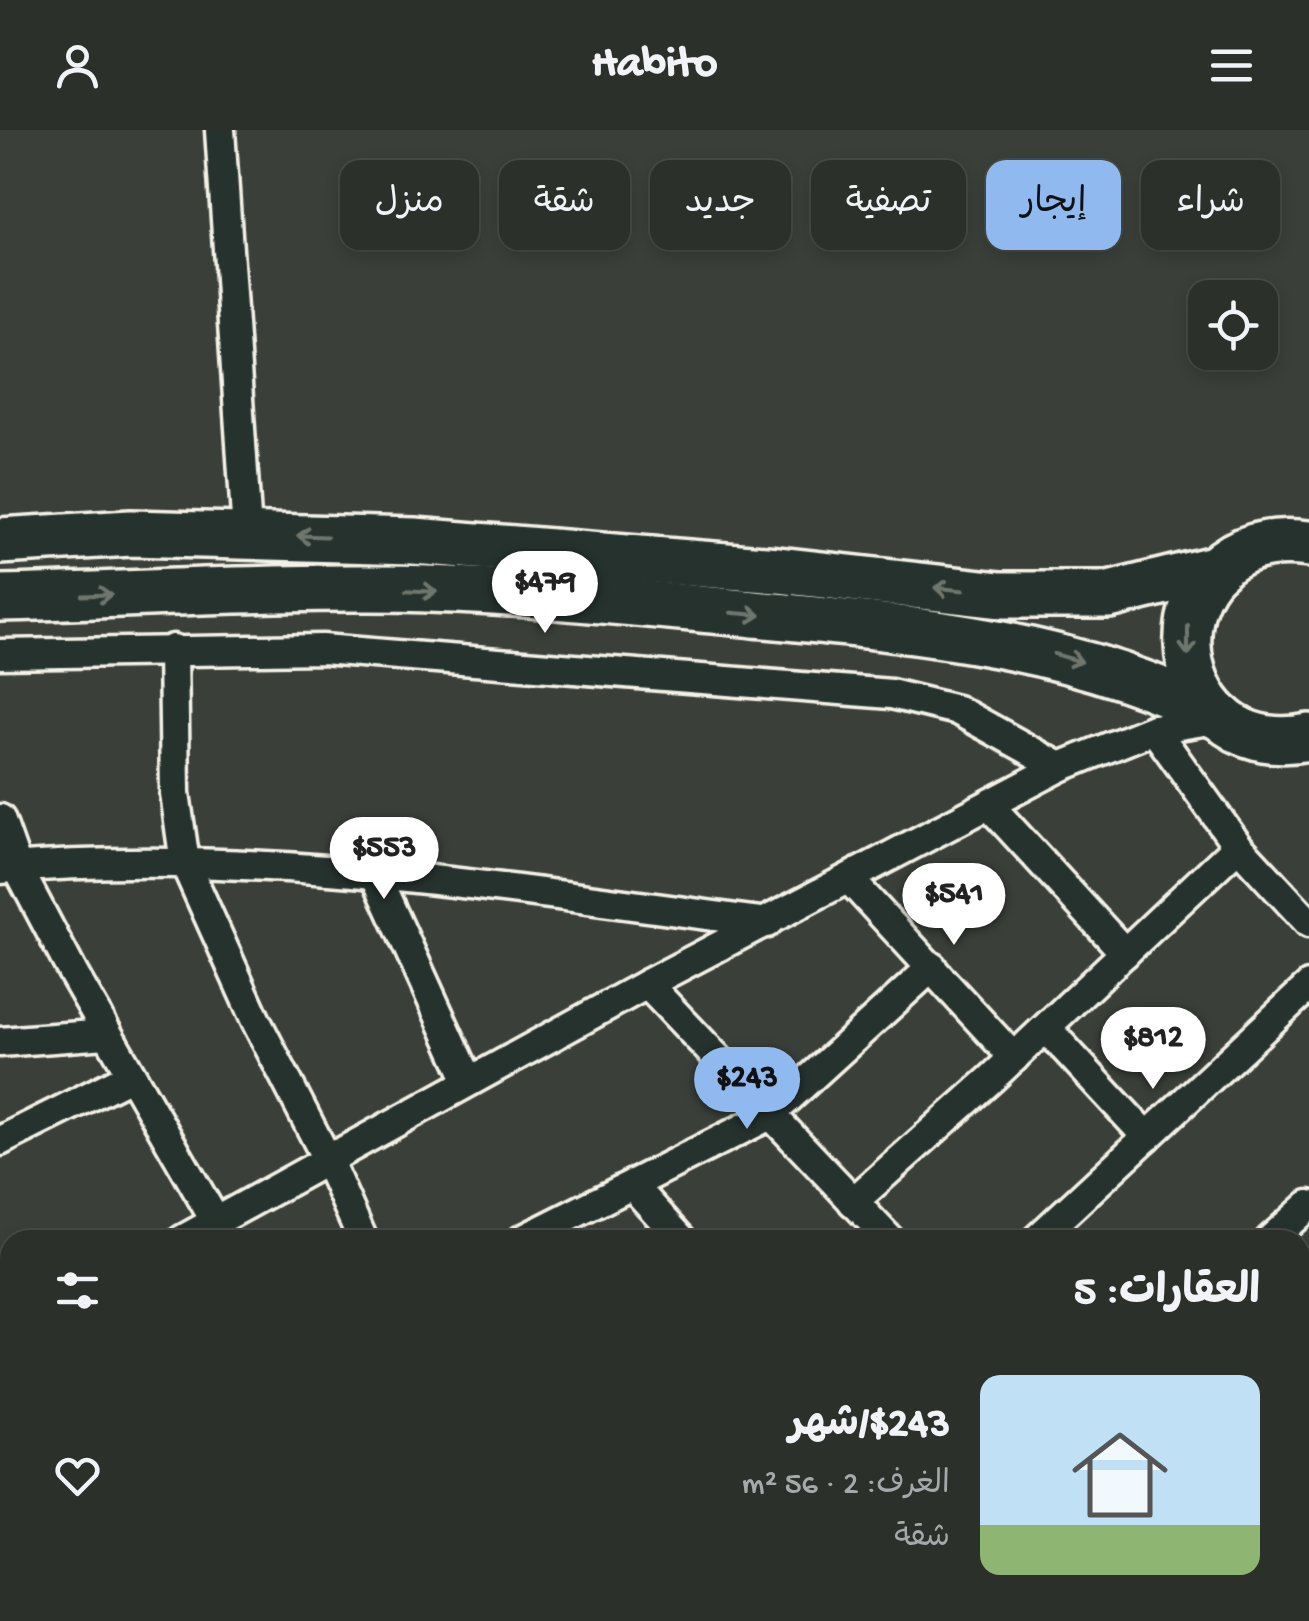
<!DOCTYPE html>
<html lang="ar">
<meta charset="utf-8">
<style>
:root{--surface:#2c302b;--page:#343833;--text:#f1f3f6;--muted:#a6a9a9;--line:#484b47;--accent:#90b9f0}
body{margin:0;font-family:"Gochi Hand","Playpen Sans Arabic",sans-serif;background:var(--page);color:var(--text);direction:rtl;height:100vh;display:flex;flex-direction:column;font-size:38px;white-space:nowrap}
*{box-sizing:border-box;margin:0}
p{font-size:32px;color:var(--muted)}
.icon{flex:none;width:55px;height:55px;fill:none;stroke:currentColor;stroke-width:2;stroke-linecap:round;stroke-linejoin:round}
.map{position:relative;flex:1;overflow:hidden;direction:ltr}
.sheet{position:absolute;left:0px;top:1100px;width:1310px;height:392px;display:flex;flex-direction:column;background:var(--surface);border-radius:30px 30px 0 0;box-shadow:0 5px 15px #0003,0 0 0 2px var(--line);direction:rtl}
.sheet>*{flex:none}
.guide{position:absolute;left:30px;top:30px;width:1250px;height:90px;direction:rtl;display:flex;gap:20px}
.fabs{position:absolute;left:1188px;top:150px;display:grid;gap:20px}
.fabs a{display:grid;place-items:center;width:90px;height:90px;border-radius:20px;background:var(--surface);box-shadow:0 5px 15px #0003,0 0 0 2px var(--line);font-size:50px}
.price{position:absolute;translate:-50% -85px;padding:0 22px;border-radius:35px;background:#fff;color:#222;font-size:32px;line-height:65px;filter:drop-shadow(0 2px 5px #0008)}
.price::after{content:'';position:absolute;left:50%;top:60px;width:30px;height:22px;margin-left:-15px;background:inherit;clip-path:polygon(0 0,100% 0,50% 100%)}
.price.current{background:var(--accent);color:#111}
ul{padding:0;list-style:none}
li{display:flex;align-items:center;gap:30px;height:250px;padding:0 50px}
li span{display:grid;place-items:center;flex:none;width:280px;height:200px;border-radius:20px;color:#555}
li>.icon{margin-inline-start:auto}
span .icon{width:120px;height:120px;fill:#fffc;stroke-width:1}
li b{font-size:42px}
h2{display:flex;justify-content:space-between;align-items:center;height:120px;padding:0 50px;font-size:42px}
.chip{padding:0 35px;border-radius:20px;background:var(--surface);box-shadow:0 5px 15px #0003,0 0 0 2px var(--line);font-size:35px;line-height:90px}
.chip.current{background:var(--accent);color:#111}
header{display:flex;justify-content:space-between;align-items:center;height:130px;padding:0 50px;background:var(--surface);font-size:45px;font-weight:800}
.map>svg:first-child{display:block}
.green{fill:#5e6c4d;stroke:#a9ae9a;stroke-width:2.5}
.building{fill:#685d54;stroke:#f4f1e8;stroke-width:2.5}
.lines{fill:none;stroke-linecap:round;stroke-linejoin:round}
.service-casing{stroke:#f4f1e8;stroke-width:21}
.minor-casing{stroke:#f4f1e8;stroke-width:35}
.trunk-casing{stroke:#f4f1e8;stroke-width:52}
.service{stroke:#26332d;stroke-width:14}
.minor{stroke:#26332d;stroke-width:28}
.trunk{stroke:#26332d;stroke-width:45}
.oneway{stroke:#6e766e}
</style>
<header><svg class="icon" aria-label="menu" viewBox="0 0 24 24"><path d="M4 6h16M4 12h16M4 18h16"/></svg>Habito<svg class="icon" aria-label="person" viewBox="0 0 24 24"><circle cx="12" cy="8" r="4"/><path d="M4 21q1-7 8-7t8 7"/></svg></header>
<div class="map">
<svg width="1309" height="1491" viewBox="0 0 1309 1491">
<rect width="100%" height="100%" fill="#3a4039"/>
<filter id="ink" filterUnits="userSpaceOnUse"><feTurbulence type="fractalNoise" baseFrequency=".01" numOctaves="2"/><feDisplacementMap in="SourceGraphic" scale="20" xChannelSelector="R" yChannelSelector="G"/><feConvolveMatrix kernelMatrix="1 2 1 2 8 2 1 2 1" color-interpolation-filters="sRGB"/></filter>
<g filter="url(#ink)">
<path class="green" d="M 1309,1137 L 1309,1491 L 884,1491 L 893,1482 L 1300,1482 L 1300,1146 Z"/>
<path class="building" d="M 1300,1290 L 1309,1291 L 1309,1491 L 1262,1491 L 1262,1482 L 1300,1482 Z"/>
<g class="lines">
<defs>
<path id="service" d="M 1300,1210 L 1309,1202"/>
<g id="minor">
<path d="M 220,0 L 247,403"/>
<path d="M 173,519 L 175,663 L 185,733 L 256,891 L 327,1029 L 363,1110"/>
<path d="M 0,524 L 322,519 L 891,564 L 957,580 L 1060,637"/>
<path d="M 1154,599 L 1238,716 L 1309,793"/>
<path d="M 989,675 L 1125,823"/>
<path d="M 0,689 L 17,737 L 74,845 L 216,1092"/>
<path d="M 0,739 C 257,716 513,760 767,793"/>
<path d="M 374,742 L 469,951"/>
<path d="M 850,750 L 1014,928"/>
<path d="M 647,854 L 890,1110"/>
<path d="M 1046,898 L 1147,1007"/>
<path d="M 0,912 L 107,904"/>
<path d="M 0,1011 L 130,946"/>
<path d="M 633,1056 L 682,1110"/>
<path d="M 853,1072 L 991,949 L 1238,716"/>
<path d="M 182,1110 L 647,854 L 1060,637 L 1154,599 L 1216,589"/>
<path d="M 522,1110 L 770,985 L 932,837"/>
<path d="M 1036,1110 L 1309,856"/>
<path d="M 1270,1110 L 1309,1075"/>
<path d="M 0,1183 L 10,1195"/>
<path d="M 0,1430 L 10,1422"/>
<path d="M 276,1482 L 283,1491"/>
<path d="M 483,1482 L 491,1491"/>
<path d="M 696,1482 L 703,1491"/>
<path d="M 127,1491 L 136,1482"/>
<path d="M 627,1491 L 637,1482"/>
<path d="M 854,1491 L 864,1482"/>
</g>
<g id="trunk">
<path d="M 0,411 L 131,403 L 414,411 L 778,440 L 1001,465 L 1109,465 L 1218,438"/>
<path d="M 1309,414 C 1141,391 1154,638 1309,607"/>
<path d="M 0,468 C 118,465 237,458 355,458 C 488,457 622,472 754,484 C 914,499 1077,513 1222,588"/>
</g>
</defs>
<use href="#service" class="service-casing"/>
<use href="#minor" class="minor-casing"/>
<use href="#trunk" class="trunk-casing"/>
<use href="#service" class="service"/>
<use href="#minor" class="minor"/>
<use href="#trunk" class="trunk"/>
</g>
<defs><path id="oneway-shaft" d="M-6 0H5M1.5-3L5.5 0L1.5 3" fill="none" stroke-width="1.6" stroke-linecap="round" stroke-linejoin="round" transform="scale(2.5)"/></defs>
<g class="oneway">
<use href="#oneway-shaft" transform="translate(312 406) rotate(-178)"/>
<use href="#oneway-shaft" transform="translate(949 459) rotate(-174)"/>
<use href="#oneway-shaft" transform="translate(422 461) rotate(3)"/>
<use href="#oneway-shaft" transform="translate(97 465) rotate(-2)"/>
<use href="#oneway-shaft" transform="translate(746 484) rotate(5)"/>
<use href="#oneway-shaft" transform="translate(1188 511) rotate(90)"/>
<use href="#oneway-shaft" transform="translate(1068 528) rotate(16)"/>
</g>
</g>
</svg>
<div class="fabs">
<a><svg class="icon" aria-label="locate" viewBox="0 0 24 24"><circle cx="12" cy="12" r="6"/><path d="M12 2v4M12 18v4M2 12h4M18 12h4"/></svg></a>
</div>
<b class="price" style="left:545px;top:506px">$479</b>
<b class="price" style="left:384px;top:772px">$553</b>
<b class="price" style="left:954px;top:818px">$541</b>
<b class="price" style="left:1153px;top:962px">$812</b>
<b class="price current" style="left:747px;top:1002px">$243</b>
<div class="guide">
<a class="chip">شراء</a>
<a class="chip current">إيجار</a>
<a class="chip">تصفية</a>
<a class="chip">جديد</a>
<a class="chip">شقة</a>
<a class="chip">منزل</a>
</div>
<section class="sheet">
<h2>العقارات: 5<svg class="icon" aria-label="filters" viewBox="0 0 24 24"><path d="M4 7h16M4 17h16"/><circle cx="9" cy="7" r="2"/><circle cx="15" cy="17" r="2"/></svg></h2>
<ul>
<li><span style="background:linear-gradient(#bfe0f5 75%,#8fb573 0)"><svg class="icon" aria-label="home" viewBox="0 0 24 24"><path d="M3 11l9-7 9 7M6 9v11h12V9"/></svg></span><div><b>$243/شهر</b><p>الغرف: 2 · 56 m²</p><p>شقة</p></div><svg class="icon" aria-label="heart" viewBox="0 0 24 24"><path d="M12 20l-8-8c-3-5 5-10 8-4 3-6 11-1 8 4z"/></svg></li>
</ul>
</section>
</div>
